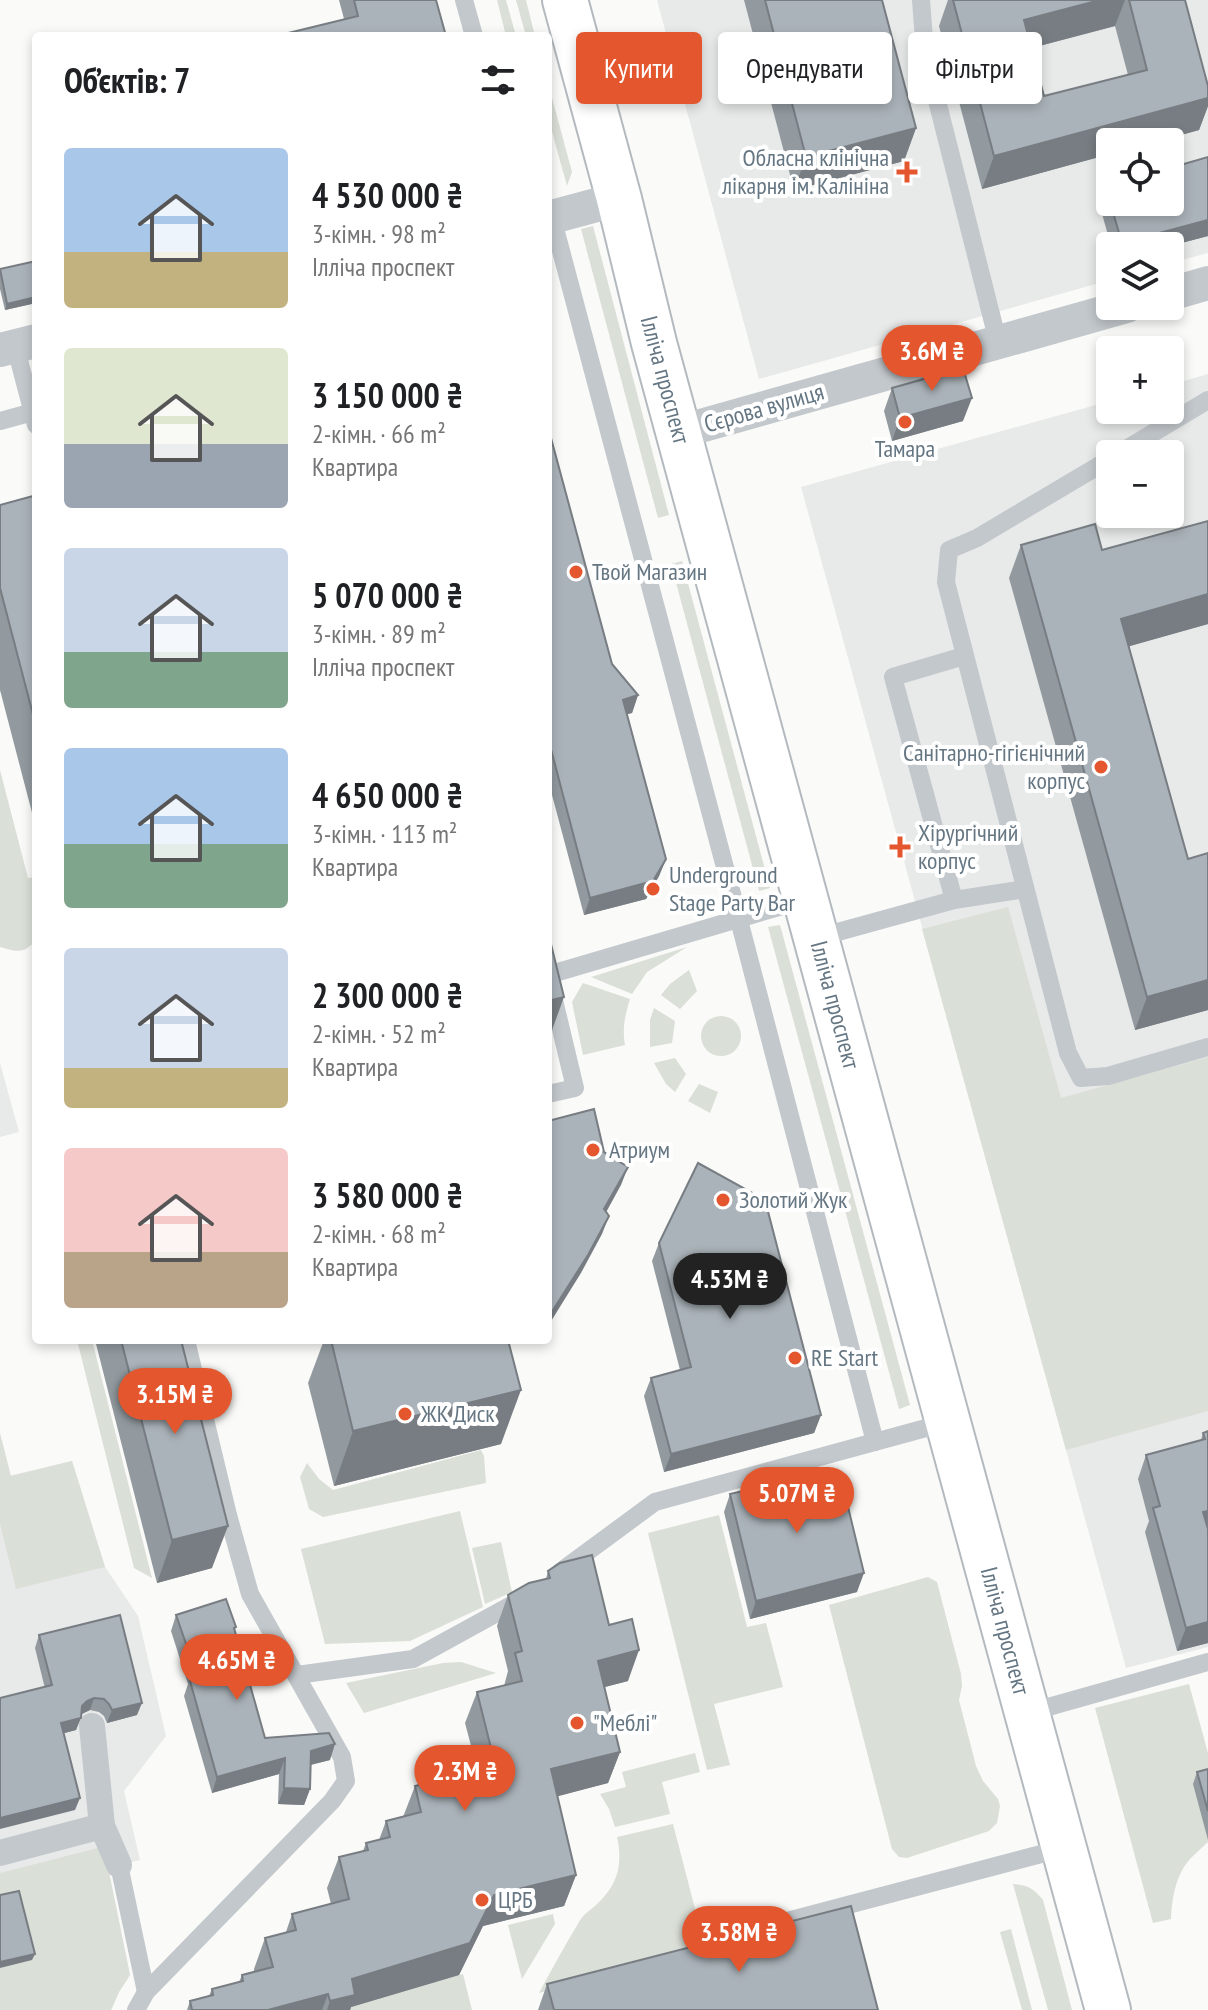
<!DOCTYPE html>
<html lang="uk">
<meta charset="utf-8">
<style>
:root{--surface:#fff;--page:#f6f6f6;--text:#202124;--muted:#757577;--accent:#e4572e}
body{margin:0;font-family:"PT Sans Narrow",sans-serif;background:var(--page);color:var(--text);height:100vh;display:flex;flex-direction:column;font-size:30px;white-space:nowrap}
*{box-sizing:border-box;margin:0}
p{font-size:26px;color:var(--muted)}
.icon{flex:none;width:44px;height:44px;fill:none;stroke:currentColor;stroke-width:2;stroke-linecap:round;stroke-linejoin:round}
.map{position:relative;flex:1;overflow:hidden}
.side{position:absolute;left:32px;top:32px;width:520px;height:1312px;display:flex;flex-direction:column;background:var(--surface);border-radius:8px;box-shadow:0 4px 12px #0003}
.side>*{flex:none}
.hud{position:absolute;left:576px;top:32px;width:512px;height:72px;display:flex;gap:16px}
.controls{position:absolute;left:1096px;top:128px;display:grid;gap:16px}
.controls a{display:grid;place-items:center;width:88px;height:88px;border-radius:8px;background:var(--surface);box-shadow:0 4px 12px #0003;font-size:40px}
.price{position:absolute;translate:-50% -68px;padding:0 18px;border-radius:28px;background:var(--accent);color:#fff;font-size:26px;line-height:52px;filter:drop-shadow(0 2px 4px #0008)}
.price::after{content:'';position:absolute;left:50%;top:48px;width:24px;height:18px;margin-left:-12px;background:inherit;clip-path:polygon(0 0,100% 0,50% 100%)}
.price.current{background:#222;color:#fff}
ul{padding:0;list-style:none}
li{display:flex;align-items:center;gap:24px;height:200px;padding:0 32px}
li span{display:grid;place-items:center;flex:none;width:224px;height:160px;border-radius:8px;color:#555}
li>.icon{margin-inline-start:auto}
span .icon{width:96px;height:96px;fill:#fffc;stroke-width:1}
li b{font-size:34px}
h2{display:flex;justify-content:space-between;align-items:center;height:96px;padding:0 32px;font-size:34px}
.tag{padding:0 28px;border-radius:8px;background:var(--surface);box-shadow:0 4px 12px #0003;font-size:28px;line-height:72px}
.tag.current{background:var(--accent);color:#fff}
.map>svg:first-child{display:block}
.built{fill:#e8e9e9;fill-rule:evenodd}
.green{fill:#dadfd7}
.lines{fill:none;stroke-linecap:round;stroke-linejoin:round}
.secondary-casing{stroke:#b3babf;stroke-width:48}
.service{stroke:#c3c8cc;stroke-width:18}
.pedestrian{stroke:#c3c8cc;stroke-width:26}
.minor{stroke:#c3c8cc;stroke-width:34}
.secondary{stroke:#fff;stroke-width:44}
.wall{fill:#929a9f;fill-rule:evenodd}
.shaded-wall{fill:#777d82}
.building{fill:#aab3b9;stroke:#777d82;stroke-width:2}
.poi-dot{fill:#e4572e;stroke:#fff;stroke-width:3}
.labels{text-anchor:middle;stroke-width:8;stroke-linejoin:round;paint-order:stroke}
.poi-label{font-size:24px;fill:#657683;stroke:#fff;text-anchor:start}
.street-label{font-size:24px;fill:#657683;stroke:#fff}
</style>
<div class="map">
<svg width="1208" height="2010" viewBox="0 0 1208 2010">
<rect width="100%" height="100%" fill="#fafaf8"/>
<g class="built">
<path d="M 657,0 L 1208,0 L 1208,253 L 1170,263 L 1170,246 L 1110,246 L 1110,280 L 759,379 ZM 1110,142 L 1170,142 L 1170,202 L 1110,202 Z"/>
<path d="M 1208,374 L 1208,1647 L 1126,1668 L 801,487 L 1110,401 L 1110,410 L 1170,410 L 1170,385 ZM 1110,454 L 1170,454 L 1170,514 L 1110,514 Z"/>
<path d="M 0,1063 L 19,1132 L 0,1137 Z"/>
<path d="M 72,1461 L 105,1567 L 138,1616 L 166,1736 L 124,1791 L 140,1860 L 108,1868 L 130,1975 L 119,1992 L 111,2010 L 0,2010 L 0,1478 Z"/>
</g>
<g class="green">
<path d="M 497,0 L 506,0 L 516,36 L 506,36 Z"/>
<path d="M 516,0 L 526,0 L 535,36 L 526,36 Z"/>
<path d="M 548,83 L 572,172 L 567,186 L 548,117 Z"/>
<path d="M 593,226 L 669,515 L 658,518 L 581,229 Z"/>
<path d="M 682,561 L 770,888 L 759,891 L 671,564 Z"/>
<path d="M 0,770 L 28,878 L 36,877 L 36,922 L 34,926 L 36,941 C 22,954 18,952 0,947 Z"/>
<path d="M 1008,907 L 1061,1098 L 1208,1057 L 1208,1411 L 1066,1450 L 922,929 Z"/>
<path d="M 780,925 L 910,1405 L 899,1409 L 768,927 Z"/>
<path d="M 687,947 L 647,972 L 632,994 L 591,977 Z"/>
<path d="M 689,970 L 697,991 L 680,1009 L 661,995 L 670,984 Z"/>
<path d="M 583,983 L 630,999 C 625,1015 622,1029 625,1045 L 583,1055 L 572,1002 Z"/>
<path d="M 654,1008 L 675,1021 L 672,1043 L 650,1047 L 650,1020 Z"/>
<circle cx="721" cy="1036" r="20"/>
<path d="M 675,1058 L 686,1074 L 675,1092 L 666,1084 L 654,1063 Z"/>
<path d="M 699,1084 L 718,1092 L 710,1113 L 688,1101 Z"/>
<path d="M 77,1340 L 92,1340 L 152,1578 L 134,1568 Z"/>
<path d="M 0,1433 L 11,1476 L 72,1461 L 105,1567 L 16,1589 L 0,1524 Z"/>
<path d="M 481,1450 L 484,1456 L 486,1483 L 323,1517 L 309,1509 L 300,1477 L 307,1463 L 319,1479 L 333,1490 Z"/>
<path d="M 460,1511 L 483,1607 L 410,1641 L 325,1644 L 301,1549 Z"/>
<path d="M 719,1515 L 747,1627 L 766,1623 L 783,1687 L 714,1704 L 730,1765 L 707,1770 L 648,1533 Z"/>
<path d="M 501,1542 L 512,1592 L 485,1604 L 472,1548 Z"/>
<path d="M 928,1577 L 937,1582 L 961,1674 L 962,1686 L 959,1700 L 976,1766 L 983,1781 L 998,1799 L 1000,1806 L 997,1823 L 989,1831 L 907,1858 L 899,1857 L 892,1849 L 829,1605 Z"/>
<path d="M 461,1662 L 496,1673 L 364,1713 L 346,1683 L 443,1663 Z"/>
<path d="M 1189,1684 L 1208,1753 L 1208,1842 C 1203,1847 1198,1851 1193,1856 C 1176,1872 1172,1897 1171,1919 L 1153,1923 L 1095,1708 Z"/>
<path d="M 695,1753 L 700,1772 L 662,1782 L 670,1814 L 615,1827 L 609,1809 L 600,1794 L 626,1787 L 622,1772 Z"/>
<path d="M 673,1824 L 705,1947 L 539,1993 C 552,1969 565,1945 579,1922 C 583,1914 591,1910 597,1904 C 618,1885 623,1864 617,1837 Z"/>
<path d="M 98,1848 L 108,1867 L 130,1975 L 119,1992 L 111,2010 L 0,2010 L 0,1873 Z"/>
<path d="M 1013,1884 C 1028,1885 1034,1889 1043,1900 L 1072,2010 L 1048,2010 Z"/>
<path d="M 553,1914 L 555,1924 L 522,1979 L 508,1925 Z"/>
<path d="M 1011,1929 L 1032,2010 L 1022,2010 L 1000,1932 Z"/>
<path d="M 463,1974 L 472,2010 L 343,2010 L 349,2004 Z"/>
</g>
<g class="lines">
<defs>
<path id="secondary" d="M 565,0 L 619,199 L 654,343 L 1108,2010"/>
</defs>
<use href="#secondary" class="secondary-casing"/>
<g class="service">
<path d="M 464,0 L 474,36"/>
<path d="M 921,0 L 925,53 L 998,342"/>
<path d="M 549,212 L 552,217 L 739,920 L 875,1442"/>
<path d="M 15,345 L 36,425"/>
<path d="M 0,421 L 33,412"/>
<path d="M 1118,454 L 1208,400"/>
<path d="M 1110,459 L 977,538 L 949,550 L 946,582 L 1068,1053 L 1081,1078 L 1108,1076 L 1208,1047"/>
<path d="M 954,900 L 893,677 L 964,656"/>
<path d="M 816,938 L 954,900 L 1025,889"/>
<path d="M 548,1094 L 575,1088 L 548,975 L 806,899"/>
<path d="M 560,1572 L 655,1502 L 948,1422"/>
<path d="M 297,1675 L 413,1659 L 524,1598"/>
<path d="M 1027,1713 L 1208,1662"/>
<path d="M 119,1865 L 146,1992"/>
<path d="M 730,1936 L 1064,1848"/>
<path d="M 136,2010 L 146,1992 L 332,1801 L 346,1781 L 342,1757 L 250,1594 L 228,1515 L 186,1340"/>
</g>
<g class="pedestrian">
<path d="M 92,1726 L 102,1826 L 119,1865"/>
<path d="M 0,1853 L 102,1826"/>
</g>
<g class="minor">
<path d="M 548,218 L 619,199"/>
<path d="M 1170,294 L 1208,283"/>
<path d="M 0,350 L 36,341"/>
<path d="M 679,432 L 1127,306"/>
</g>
<use href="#secondary" class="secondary"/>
</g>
<g class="wall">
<path d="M 339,0 L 436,0 L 344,19 Z"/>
<path d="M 744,0 L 882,0 L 916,128 L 904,161 L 794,190 Z"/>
<path d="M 948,0 L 1185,0 L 1208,86 L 1208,106 L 1199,130 L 1156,142 L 1110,142 L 1110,154 L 982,189 L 939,26 ZM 1115,26 L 1128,75 L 1044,96 L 1032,48 Z"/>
<path d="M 1208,157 L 1208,236 L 1170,246 L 1111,246 L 1099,203 L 1106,185 Z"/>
<path d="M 36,261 L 36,303 L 5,310 L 0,289 L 0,269 Z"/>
<path d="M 892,388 L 963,421 L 892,441 L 884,411 Z"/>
<path d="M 548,427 L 612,664 L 638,695 L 632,713 L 627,714 L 666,859 L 659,876 L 646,899 L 584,915 L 548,780 Z"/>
<path d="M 0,505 L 36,506 L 36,828 L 0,690 Z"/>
<path d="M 1208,521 L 1208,624 L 1129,646 L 1188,859 L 1208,853 L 1208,1010 L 1135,1030 L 1009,578 L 1021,545 L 1102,550 Z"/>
<path d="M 659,1243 L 821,1415 L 814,1433 L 664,1472 L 644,1396 L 651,1378 L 680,1370 L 652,1261 Z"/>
<path d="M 95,1340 L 181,1340 L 212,1568 L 157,1583 Z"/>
<path d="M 324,1340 L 508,1340 L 501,1444 L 334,1486 L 308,1383 Z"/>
<path d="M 1208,1431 L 1208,1643 L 1177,1651 L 1145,1532 L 1149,1521 L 1138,1479 L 1146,1455 L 1201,1440 L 1203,1433 Z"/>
<path d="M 730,1494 L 857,1592 L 750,1619 L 724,1512 Z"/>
<path d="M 548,1571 L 609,1625 L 628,1681 L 604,1687 L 620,1752 L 608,1783 L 557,1796 L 576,1875 L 564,1906 L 483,1926 L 459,1975 L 351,2007 L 350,2010 L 187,2010 L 190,2001 L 209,1996 L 212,1989 L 239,1982 L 242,1975 L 254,1972 L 254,1969 L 265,1938 L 286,1932 L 292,1914 L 331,1904 L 327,1888 L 339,1857 L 363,1851 L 366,1843 L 379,1840 L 386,1821 L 403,1817 L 415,1786 L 430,1782 L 435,1767 L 474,1757 L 465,1723 L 477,1692 L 504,1686 L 508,1671 L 497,1626 L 508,1595 L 546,1579 Z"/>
<path d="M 176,1615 L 234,1630 L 265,1738 L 330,1760 L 311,1765 L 310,1789 L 304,1805 L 278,1804 L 279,1774 L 212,1793 L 184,1696 L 188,1684 L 171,1631 Z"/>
<path d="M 39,1635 L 137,1715 L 107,1723 L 104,1716 L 99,1712 L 90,1710 L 81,1714 L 76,1730 L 64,1733 L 75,1810 L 35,1648 Z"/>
<path d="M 1208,1769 L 1208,1840 L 1193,1784 L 1197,1772 Z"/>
<path d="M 547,1984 L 878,2010 L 538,2010 Z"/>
</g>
<g class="shaded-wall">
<path d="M 1100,0 L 1125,0 L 1115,26 L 1012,53 L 1024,20 Z"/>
<path d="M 1208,98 L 1208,106 L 1199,130 L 1156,142 L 1110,142 L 1110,154 L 982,189 L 994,156 Z"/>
<path d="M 916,128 L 904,161 L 794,190 L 806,157 Z"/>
<path d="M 1208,220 L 1208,236 L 1170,246 L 1120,246 L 1122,243 Z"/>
<path d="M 36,297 L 36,303 L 5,310 L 7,304 Z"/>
<path d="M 972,398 L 963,421 L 892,441 L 900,418 Z"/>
<path d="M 1208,594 L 1208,624 L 1109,652 L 1121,619 Z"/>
<path d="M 638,695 L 632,713 L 616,717 L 623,700 Z"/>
<path d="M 666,859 L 659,876 L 646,899 L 584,915 L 590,898 Z"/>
<path d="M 1208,980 L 1208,1010 L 1135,1030 L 1147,997 Z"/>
<path d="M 564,997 L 548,1041 L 548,1001 Z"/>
<path d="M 628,1167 L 621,1185 L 598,1227 L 604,1209 Z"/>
<path d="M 609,1216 L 602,1234 L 581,1273 L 548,1326 L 548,1318 Z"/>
<path d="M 521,1390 L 501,1444 L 334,1486 L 353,1431 Z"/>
<path d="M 821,1415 L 814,1433 L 664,1472 L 671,1454 Z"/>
<path d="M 1208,1511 L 1208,1532 L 1203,1512 Z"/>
<path d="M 228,1526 L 212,1568 L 157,1583 L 172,1540 Z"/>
<path d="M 864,1573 L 857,1592 L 750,1619 L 756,1601 Z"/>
<path d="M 1208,1622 L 1208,1643 L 1177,1651 L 1186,1628 Z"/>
<path d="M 639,1650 L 628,1681 L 586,1692 L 598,1661 Z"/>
<path d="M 94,1698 L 90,1710 L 82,1714 L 78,1719 L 81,1718 L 76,1730 L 57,1735 L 61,1723 L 82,1706 L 87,1701 Z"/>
<path d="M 142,1703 L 137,1715 L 107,1723 L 112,1710 Z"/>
<path d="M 335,1744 L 330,1760 L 305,1766 L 311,1751 Z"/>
<path d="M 620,1752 L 608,1783 L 540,1801 L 551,1769 Z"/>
<path d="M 285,1758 L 279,1774 L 212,1793 L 217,1777 Z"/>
<path d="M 284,1788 L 310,1789 L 304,1805 L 278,1804 Z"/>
<path d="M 80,1798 L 75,1810 L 0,1829 L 0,1818 Z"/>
<path d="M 576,1875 L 564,1906 L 483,1926 L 459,1975 L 351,2007 L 350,2010 L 327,2010 L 330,2001 L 352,1979 L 494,1895 Z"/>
<path d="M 35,1954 L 32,1960 L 0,1968 L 0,1962 Z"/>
<path d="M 328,1994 L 322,2010 L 268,2010 Z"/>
</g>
<g class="building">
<path d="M 354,0 L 436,0 L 446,36 L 276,36 L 358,16 Z"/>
<path d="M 765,0 L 882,0 L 916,128 L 806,157 Z"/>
<path d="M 953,0 L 1100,0 L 1024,20 L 1044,96 L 1147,70 L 1129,0 L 1185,0 L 1208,86 L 1208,98 L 994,156 Z"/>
<path d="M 1208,157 L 1208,220 L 1122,243 L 1110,202 L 1170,202 L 1170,168 Z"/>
<path d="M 1110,184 L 1110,201 L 1106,185 Z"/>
<path d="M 36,261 L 36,297 L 7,304 L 0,269 Z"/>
<path d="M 963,368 L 972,398 L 900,418 L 892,388 Z"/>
<path d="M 548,427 L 612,664 L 638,695 L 623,700 L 666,859 L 653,881 L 590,898 L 548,738 Z"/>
<path d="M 33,496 L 36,506 L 36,726 L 0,588 L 0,505 Z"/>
<path d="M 1208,521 L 1208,594 L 1121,619 L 1188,859 L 1208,853 L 1208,980 L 1147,997 L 1021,545 L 1095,524 L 1102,550 Z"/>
<path d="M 548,932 L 564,997 L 548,1001 Z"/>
<path d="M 594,1109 L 604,1152 L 628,1167 L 604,1209 L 609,1216 L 588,1255 L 548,1318 L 548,1121 Z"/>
<path d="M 698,1163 L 765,1200 L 821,1415 L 671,1454 L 651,1378 L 691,1367 L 659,1243 Z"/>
<path d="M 121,1340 L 181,1340 L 228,1526 L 172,1540 Z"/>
<path d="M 331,1340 L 508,1340 L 521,1390 L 353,1431 Z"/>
<path d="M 1208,1431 L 1208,1511 L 1203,1512 L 1208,1529 L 1208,1622 L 1186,1628 L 1153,1508 L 1160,1506 L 1146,1455 L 1205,1439 L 1203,1433 Z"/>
<path d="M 831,1471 L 840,1477 L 842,1482 L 864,1573 L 756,1601 L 730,1494 Z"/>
<path d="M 592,1555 L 609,1625 L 632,1619 L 639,1650 L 598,1661 L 620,1752 L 551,1769 L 576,1875 L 494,1895 L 470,1943 L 352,1979 L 355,1995 L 330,2001 L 328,1994 L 268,2010 L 192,2010 L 190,2001 L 213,1995 L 212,1989 L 243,1981 L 242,1975 L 273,1967 L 265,1938 L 296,1930 L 292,1914 L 349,1899 L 339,1857 L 368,1850 L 366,1843 L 390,1837 L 386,1821 L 421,1812 L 415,1786 L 439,1780 L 435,1767 L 492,1752 L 477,1692 L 522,1681 L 515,1653 L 522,1651 L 508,1595 L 529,1583 L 550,1578 L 548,1571 L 560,1563 Z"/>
<path d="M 226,1599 L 236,1627 L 234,1628 L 265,1738 L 329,1733 L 335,1744 L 311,1751 L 310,1789 L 284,1788 L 285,1758 L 217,1777 L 190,1681 L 198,1678 L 176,1615 Z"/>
<path d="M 120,1615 L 142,1703 L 112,1710 L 109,1704 L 104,1699 L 94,1698 L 87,1701 L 82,1706 L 81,1718 L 61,1723 L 80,1798 L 0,1818 L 0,1698 L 52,1685 L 39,1635 Z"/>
<path d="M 1208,1769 L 1208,1811 L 1197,1772 Z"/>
<path d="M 19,1891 L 35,1954 L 0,1962 L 0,1895 Z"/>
<path d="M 851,1906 L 878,2010 L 554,2010 L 547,1984 Z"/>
</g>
<g class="poi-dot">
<path d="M903 160h8v8h8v8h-8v8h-8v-8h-8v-8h8z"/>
<circle cx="905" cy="422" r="8"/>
<circle cx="576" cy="572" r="8"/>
<circle cx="1101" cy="767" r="8"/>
<path d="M896 835h8v8h8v8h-8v8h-8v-8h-8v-8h8z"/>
<circle cx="653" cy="889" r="8"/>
<circle cx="593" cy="1150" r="8"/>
<circle cx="723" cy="1200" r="8"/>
<circle cx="795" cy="1358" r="8"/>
<circle cx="405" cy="1414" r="8"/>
<circle cx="577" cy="1723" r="8"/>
<circle cx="482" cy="1900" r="8"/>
</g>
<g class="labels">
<g class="poi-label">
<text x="889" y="166" text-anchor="end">Обласна клінічна<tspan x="889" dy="28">лікарня ім. Калініна</tspan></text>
<text x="905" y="457" text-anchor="middle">Тамара</text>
<text x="592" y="580">Твой Магазин</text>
<text x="1085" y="761" text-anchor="end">Санітарно-гігієнічний<tspan x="1085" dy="28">корпус</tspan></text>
<text x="918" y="841">Хірургічний<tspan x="918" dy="28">корпус</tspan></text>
<text x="669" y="883">Underground<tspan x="669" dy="28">Stage Party Bar</tspan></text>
<text x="609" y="1158">Атриум</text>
<text x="739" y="1208">Золотий Жук</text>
<text x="811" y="1366">RE Start</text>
<text x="421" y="1422">ЖК Диск</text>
<text x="593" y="1731">"Меблі"</text>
<text x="498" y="1908">ЦРБ</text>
</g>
<g class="street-label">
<text transform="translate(665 380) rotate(75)" y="8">Ілліча проспект</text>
<text transform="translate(764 408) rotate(-16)" y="8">Сєрова вулиця</text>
<text transform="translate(835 1005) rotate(75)" y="8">Ілліча проспект</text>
<text transform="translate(1005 1631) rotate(75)" y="8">Ілліча проспект</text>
</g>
</g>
</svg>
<div class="controls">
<a><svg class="icon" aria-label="locate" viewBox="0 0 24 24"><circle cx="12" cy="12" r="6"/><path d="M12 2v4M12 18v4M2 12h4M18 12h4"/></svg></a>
<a><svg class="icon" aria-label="layers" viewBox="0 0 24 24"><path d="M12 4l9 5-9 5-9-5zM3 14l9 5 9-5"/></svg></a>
<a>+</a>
<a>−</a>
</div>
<b class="price" style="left:932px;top:393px">3.6M ₴</b>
<b class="price current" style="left:730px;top:1321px">4.53M ₴</b>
<b class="price" style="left:175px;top:1436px">3.15M ₴</b>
<b class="price" style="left:797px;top:1535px">5.07M ₴</b>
<b class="price" style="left:237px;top:1702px">4.65M ₴</b>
<b class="price" style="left:465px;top:1813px">2.3M ₴</b>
<b class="price" style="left:739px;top:1974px">3.58M ₴</b>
<div class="hud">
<a class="tag current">Купити</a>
<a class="tag">Орендувати</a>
<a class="tag">Фільтри</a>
</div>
<section class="side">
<h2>Об’єктів: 7<svg class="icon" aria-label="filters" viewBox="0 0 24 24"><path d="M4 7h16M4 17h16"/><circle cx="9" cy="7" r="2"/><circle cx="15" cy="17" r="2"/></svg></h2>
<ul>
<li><span style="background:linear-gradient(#a9c7e8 65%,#c2b280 0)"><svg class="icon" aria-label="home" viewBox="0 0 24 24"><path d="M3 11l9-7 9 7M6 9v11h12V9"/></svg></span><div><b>4 530 000 ₴</b><p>3-кімн. · 98 m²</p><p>Ілліча проспект</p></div></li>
<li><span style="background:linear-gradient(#dfe7d0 60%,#9aa5b1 0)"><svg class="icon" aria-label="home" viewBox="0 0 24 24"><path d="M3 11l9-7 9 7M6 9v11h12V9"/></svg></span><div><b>3 150 000 ₴</b><p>2-кімн. · 66 m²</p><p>Квартира</p></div></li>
<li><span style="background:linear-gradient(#c9d6e8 65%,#7fa58c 0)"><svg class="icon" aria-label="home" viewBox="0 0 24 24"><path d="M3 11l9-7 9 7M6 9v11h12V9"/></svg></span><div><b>5 070 000 ₴</b><p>3-кімн. · 89 m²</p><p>Ілліча проспект</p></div></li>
<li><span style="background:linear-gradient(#a9c7e8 60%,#7fa58c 0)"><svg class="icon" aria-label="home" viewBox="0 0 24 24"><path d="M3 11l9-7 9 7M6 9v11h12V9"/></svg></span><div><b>4 650 000 ₴</b><p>3-кімн. · 113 m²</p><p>Квартира</p></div></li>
<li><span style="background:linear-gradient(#c9d6e8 75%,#c2b280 0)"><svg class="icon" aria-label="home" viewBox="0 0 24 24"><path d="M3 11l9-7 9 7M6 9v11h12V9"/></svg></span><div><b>2 300 000 ₴</b><p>2-кімн. · 52 m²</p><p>Квартира</p></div></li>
<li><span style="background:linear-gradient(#f6c9c9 65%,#b9a48a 0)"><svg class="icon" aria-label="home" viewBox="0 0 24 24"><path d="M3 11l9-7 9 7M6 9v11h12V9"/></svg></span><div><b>3 580 000 ₴</b><p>2-кімн. · 68 m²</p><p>Квартира</p></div></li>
</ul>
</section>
</div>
